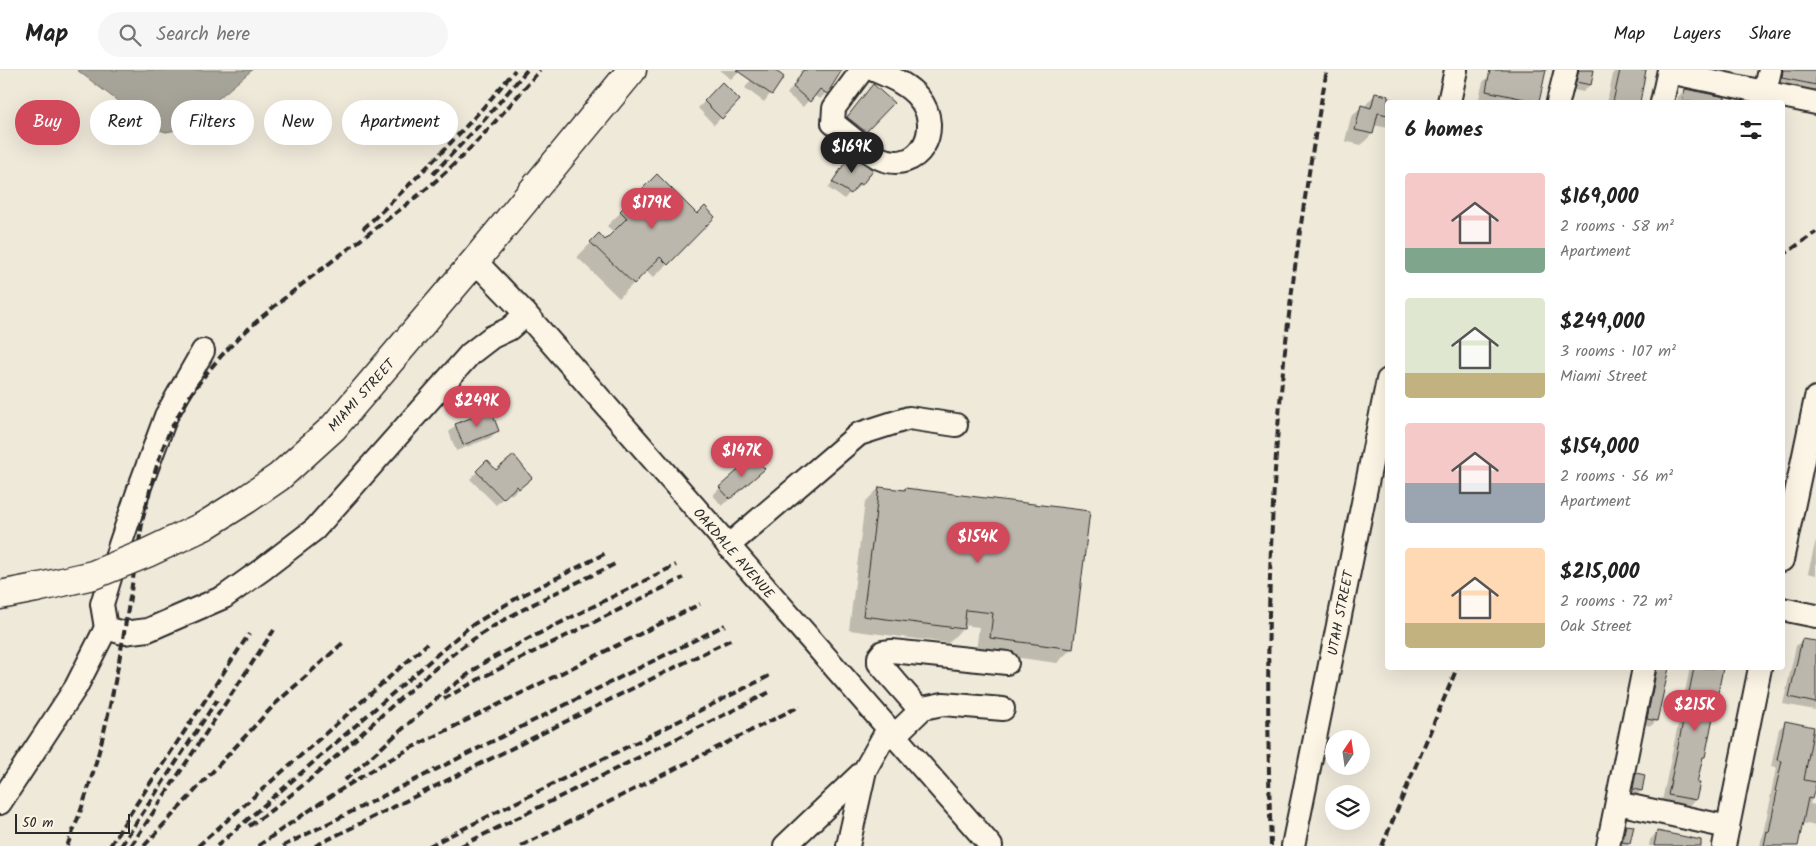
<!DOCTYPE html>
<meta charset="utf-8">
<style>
:root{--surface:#fff;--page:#f6f6f6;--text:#222;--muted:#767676;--line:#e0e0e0;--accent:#d1495b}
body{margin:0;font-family:Kalam,sans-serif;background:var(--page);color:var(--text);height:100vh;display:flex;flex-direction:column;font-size:19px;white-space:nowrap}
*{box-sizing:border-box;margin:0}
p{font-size:16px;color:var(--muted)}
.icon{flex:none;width:28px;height:28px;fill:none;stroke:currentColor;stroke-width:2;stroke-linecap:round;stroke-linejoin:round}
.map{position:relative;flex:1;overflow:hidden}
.drawer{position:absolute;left:1385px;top:30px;width:400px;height:570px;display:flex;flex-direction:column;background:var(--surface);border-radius:5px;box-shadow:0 5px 20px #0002}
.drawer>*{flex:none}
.hud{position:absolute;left:15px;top:30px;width:475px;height:45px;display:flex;gap:10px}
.needle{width:32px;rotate:13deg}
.fabs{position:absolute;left:1325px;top:660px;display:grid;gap:10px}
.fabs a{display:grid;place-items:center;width:45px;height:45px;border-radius:50%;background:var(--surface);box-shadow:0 5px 20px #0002;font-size:25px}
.scale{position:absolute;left:15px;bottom:12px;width:115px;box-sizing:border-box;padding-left:5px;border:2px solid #2b2b2b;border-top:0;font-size:14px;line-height:18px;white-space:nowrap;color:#2b2b2b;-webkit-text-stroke:4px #fcf5e5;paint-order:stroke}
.price{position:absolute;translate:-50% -42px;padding:0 11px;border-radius:18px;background:var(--accent);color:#fff;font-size:16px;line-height:32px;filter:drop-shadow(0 1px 2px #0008)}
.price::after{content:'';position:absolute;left:50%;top:30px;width:15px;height:11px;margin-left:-8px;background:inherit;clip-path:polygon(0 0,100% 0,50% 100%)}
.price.active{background:#222;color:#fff}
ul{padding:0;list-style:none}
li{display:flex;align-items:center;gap:15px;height:125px;padding:0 20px}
li span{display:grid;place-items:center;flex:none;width:140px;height:100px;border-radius:5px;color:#555}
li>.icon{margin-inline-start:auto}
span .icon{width:60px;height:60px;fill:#fffc;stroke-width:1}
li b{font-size:21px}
h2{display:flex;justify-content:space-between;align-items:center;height:60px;padding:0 20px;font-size:21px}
.pill{padding:0 18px;border-radius:22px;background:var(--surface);box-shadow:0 5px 20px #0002;font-size:18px;line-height:45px}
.pill.active{background:var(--accent);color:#fff}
header{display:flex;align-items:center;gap:30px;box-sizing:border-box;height:70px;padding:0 25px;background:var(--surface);border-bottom:1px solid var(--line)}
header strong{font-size:24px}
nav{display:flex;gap:28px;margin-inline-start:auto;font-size:18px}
.search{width:350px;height:45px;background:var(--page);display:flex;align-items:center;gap:12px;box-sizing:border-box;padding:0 18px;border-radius:28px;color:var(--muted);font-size:19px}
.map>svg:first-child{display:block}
.water{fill:#a6a399;stroke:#75736d}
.shadow{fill:#0003}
.building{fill:#bcb7ac;stroke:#2b2b2b}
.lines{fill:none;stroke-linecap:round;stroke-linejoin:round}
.minor-casing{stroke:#2b2b2b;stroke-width:26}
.major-casing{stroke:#2b2b2b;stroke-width:31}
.minor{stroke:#fcf5e5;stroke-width:22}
.major{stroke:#fcf5e5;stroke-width:28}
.rail{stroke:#2b2b2b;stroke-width:4;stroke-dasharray:8 4;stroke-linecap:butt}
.major-bridge-casing{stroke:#2b2b2b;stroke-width:31;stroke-linecap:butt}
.major-bridge{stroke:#fcf5e5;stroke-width:28}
.labels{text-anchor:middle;stroke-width:4;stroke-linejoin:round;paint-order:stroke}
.street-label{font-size:14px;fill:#2b2b2b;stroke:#fcf5e5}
</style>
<header>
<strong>Map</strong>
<div class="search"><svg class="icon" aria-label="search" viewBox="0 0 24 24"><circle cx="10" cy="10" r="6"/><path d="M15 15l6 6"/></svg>Search here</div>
<nav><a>Map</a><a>Layers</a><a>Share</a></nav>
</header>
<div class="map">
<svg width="1816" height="776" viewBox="0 0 1816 776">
<rect width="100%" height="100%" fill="#efe9da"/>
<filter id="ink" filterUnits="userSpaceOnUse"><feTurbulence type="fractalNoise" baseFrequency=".02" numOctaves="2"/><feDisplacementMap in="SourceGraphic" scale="10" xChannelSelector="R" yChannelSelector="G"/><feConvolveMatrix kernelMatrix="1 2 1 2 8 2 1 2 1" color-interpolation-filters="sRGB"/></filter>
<g filter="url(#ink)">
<path class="water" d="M 77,0 L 252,0 L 182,59 L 166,62 L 153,58 Z"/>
<g class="shadow">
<path d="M 719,0 L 740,0 L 731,9 Z"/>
<path d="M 758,0 L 772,0 L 783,7 L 764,32 L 745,18 Z"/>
<path d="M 804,0 L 832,0 L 826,23 L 820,29 L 813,25 L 803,37 L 787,24 Z"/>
<path d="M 1491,0 L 1545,0 L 1538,32 L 1483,32 L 1484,29 L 1479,28 L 1483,12 L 1490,5 Z"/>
<path d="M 1575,0 L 1593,0 L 1590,15 L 1583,22 L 1570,19 Z"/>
<path d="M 1614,0 L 1646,0 L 1638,32 L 1607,32 Z"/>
<path d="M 1696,0 L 1730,0 L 1724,6 Z"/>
<path d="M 1774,0 L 1816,0 L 1816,23 L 1776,14 Z"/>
<path d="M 722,14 L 738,30 L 714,55 L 698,38 Z"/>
<path d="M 873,15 L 893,33 L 858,68 L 841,54 Z"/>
<path d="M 1685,20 L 1709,25 L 1708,32 L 1677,32 L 1678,27 Z"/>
<path d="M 1375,24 L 1406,31 L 1406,32 L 1388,32 L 1388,58 L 1374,55 L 1372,64 L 1361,75 L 1345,71 L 1351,47 L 1361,37 L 1364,37 Z"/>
<path d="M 851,86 L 861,114 L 856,119 L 854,118 L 844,129 L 828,118 Z"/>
<path d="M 657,106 L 697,145 L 714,147 L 653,208 L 646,201 L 619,228 L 577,187 L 599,165 L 605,172 L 614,163 L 607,156 Z"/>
<path d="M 456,355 L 497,361 L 490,368 L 456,381 L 449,362 Z"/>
<path d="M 487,392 L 496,401 L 524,415 L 511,425 L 509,422 L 496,435 L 470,409 Z"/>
<path d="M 756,405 L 722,436 L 713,425 L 720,418 Z"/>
<path d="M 879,418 L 903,421 L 905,419 L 1072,578 L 1057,593 L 976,582 L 979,557 L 963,555 L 963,558 L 948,573 L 849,560 L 865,432 Z"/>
<path d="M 1816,470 L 1816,505 L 1808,503 Z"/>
<path d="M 1802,570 L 1816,573 L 1815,640 L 1783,634 L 1796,576 Z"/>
<path d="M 1651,598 L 1668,598 L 1656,651 L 1651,656 L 1643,654 Z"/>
<path d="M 1690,598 L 1721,598 L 1704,687 L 1701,689 L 1696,714 L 1695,730 L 1688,737 L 1662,731 Z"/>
<path d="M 1786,652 L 1816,660 L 1816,712 L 1810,734 L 1816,735 L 1816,756 L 1802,753 L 1798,776 L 1760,776 L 1771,728 L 1770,728 L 1776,698 L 1771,697 L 1779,659 Z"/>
<path d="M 1637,704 L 1644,706 L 1641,721 L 1634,728 L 1627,726 L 1630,711 Z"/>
<path d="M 1626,756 L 1632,757 L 1628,776 L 1620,776 L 1623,759 Z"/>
<path d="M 1657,762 L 1687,776 L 1649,776 L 1650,770 Z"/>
</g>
<g class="building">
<path d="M 736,0 L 775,0 L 784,7 L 772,25 Z"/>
<path d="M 803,0 L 842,0 L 827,24 L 820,19 L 810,32 L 793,17 Z"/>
<path d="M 1490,0 L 1546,0 L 1539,32 L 1486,21 Z"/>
<path d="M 1579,0 L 1594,0 L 1591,15 L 1576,12 Z"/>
<path d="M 1620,0 L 1646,0 L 1640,32 L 1613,32 Z"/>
<path d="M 1783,0 L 1816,0 L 1816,15 L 1782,8 Z"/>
<path d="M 722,12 L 740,30 L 722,49 L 704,31 Z"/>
<path d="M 873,14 L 894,33 L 866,62 L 847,47 Z"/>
<path d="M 1685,19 L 1725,27 L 1725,32 L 1682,32 Z"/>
<path d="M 1375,23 L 1388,26 L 1388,45 L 1378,43 L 1373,64 L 1355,60 L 1361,35 L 1371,38 Z"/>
<path d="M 851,84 L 873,100 L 862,115 L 859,113 L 851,124 L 832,112 Z"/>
<path d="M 657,104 L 697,144 L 705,136 L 715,147 L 668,195 L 660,187 L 634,214 L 590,172 L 599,163 L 605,170 L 627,148 L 620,141 Z"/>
<path d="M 491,340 L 499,361 L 463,375 L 455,354 Z"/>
<path d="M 514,385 L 532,408 L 519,419 L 517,416 L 503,429 L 476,401 L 487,390 L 496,400 Z"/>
<path d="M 754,386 L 765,399 L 730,429 L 719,417 Z"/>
<path d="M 879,417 L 905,420 L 905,418 L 1090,441 L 1073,579 L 990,568 L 993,543 L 966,540 L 964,559 L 863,546 Z"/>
<path d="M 1802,569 L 1816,571 L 1816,633 L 1789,627 Z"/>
<path d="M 1657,598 L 1669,598 L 1657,651 L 1647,649 Z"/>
<path d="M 1694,598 L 1723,598 L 1705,687 L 1703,687 L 1697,713 L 1700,713 L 1696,730 L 1668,725 Z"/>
<path d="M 1785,651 L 1814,657 L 1804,710 L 1816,712 L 1816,714 L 1812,729 L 1808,728 L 1798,776 L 1764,776 L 1767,761 L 1769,762 L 1777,722 L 1775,721 L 1782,691 L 1777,690 Z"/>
<path d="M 1636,703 L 1645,705 L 1642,721 L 1633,719 Z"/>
<path d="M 1626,755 L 1634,756 L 1630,773 L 1622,772 Z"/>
<path d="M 1657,761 L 1701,770 L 1701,776 L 1654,776 Z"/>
</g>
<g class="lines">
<defs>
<g id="minor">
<path d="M 862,0 L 834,38 L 833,53 C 845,62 867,82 879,88 C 919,106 944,59 919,28 C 908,14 890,7 874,0"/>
<path d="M 1669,2 L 1816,33"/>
<path d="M 1765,22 L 1770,0"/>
<path d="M 1449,32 L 1456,0"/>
<path d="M 1558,32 L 1566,0"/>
<path d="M 1662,32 L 1669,0"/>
<path d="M 475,191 L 526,244 L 991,776"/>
<path d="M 203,281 L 166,346 L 139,419 L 120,475 L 102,534 L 106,558 L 123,563 L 148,560 L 224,527 L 263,499 L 315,459 L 470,284 L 492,267 L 509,259 L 526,244"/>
<path d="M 728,476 L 859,364 L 909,348 L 956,355"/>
<path d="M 1782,490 L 1816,328"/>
<path d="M 1782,539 L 1816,546"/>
<path d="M 920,640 L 879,593 L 879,587 L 883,582 L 892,581 L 1007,593"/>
<path d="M 894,666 L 923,638 L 943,634 L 1003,639"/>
<path d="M 0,733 L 76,617 L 106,558"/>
<path d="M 1617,733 L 1728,757"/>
<path d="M 785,776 L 865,700"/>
<path d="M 848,776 L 865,700 L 888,659"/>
<path d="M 1293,776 L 1388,310"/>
<path d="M 1608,776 L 1644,598"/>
<path d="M 1724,776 L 1760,598"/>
</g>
<g id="major">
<path d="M 204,456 L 247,429 L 279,407 L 333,358 L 475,191 L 632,0"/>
<path d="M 0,525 L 36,518"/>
</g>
</defs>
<use href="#minor" class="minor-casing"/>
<use href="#major" class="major-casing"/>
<use href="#minor" class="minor"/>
<use href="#major" class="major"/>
<g class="rail">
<path d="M 433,104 L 485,49 L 527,0"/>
<path d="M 363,159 C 416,109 469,57 515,0"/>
<path d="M 1782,186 L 1816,162"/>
<path d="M 444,629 L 481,608 L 683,508"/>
<path d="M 345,710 L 443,623 L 485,592 L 530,568 L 676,495"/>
<path d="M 249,756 C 326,704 388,633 461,578 C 508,543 563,520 615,494"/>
<path d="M 67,776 C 111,672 124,559 143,448 C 151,417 158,384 173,355 C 207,289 257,249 314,205 C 353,175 393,146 431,115 C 471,81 506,40 540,0"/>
<path d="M 110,776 L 135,736 L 249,564"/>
<path d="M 121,776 L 217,630"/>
<path d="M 131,776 L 274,560"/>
<path d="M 144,776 L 275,634 L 345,571"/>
<path d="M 198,776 L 427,574"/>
<path d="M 217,776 L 469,557 L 517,528 L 608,482"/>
<path d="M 258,776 C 308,741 357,707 411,678 L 700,534"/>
<path d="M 283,776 L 725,555"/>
<path d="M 315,776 L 732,569"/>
<path d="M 429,776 L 769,606"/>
<path d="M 461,776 L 770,622"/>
<path d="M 521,776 L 800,636"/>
<path d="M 1271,776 C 1265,608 1268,439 1286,271 C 1296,180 1310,90 1327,0"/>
<path d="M 1382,776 L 1457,598"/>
</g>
<defs>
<path id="major-bridge" d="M 36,518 L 93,505 L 147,483 L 204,456"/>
</defs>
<use href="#major-bridge" class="major-bridge-casing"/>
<use href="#major-bridge" class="major-bridge"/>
</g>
</g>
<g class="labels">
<g class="street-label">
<text transform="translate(361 325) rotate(-48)" y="5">MIAMI STREET</text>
<text transform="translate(734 483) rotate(49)" y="5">OAKDALE AVENUE</text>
<text transform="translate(1340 543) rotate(-79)" y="5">UTAH STREET</text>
</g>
</g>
</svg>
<div class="fabs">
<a><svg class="needle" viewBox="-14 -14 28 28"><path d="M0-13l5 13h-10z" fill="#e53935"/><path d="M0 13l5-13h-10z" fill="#767676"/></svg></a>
<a><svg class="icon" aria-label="layers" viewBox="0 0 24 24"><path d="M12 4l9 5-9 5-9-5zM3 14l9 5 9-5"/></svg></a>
</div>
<div class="scale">50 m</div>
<b class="price active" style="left:852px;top:104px">$169K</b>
<b class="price" style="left:652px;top:160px">$179K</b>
<b class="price" style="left:477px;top:358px">$249K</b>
<b class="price" style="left:742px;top:408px">$147K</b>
<b class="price" style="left:978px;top:494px">$154K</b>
<b class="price" style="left:1695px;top:662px">$215K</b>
<div class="hud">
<a class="pill active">Buy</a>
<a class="pill">Rent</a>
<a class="pill">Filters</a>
<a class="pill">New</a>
<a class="pill">Apartment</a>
</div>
<section class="drawer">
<h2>6 homes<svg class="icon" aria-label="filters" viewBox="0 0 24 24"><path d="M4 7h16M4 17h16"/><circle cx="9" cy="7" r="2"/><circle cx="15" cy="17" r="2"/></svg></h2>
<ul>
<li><span style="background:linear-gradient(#f6c9c9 75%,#7fa58c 0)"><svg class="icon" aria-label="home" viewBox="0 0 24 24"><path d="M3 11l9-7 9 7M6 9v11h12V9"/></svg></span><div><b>$169,000</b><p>2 rooms · 58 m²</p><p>Apartment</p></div></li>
<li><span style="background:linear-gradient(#dfe7d0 75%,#c2b280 0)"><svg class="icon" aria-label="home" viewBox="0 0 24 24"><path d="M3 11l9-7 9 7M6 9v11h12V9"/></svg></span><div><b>$249,000</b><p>3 rooms · 107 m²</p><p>Miami Street</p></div></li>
<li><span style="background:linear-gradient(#f6c9c9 60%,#9aa5b1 0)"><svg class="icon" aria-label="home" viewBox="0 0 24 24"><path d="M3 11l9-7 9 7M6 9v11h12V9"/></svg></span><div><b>$154,000</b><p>2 rooms · 56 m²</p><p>Apartment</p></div></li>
<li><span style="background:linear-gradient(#ffd9b3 75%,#c2b280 0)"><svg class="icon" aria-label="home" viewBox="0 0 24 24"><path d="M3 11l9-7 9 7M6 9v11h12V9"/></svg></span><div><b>$215,000</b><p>2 rooms · 72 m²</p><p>Oak Street</p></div></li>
</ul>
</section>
</div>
